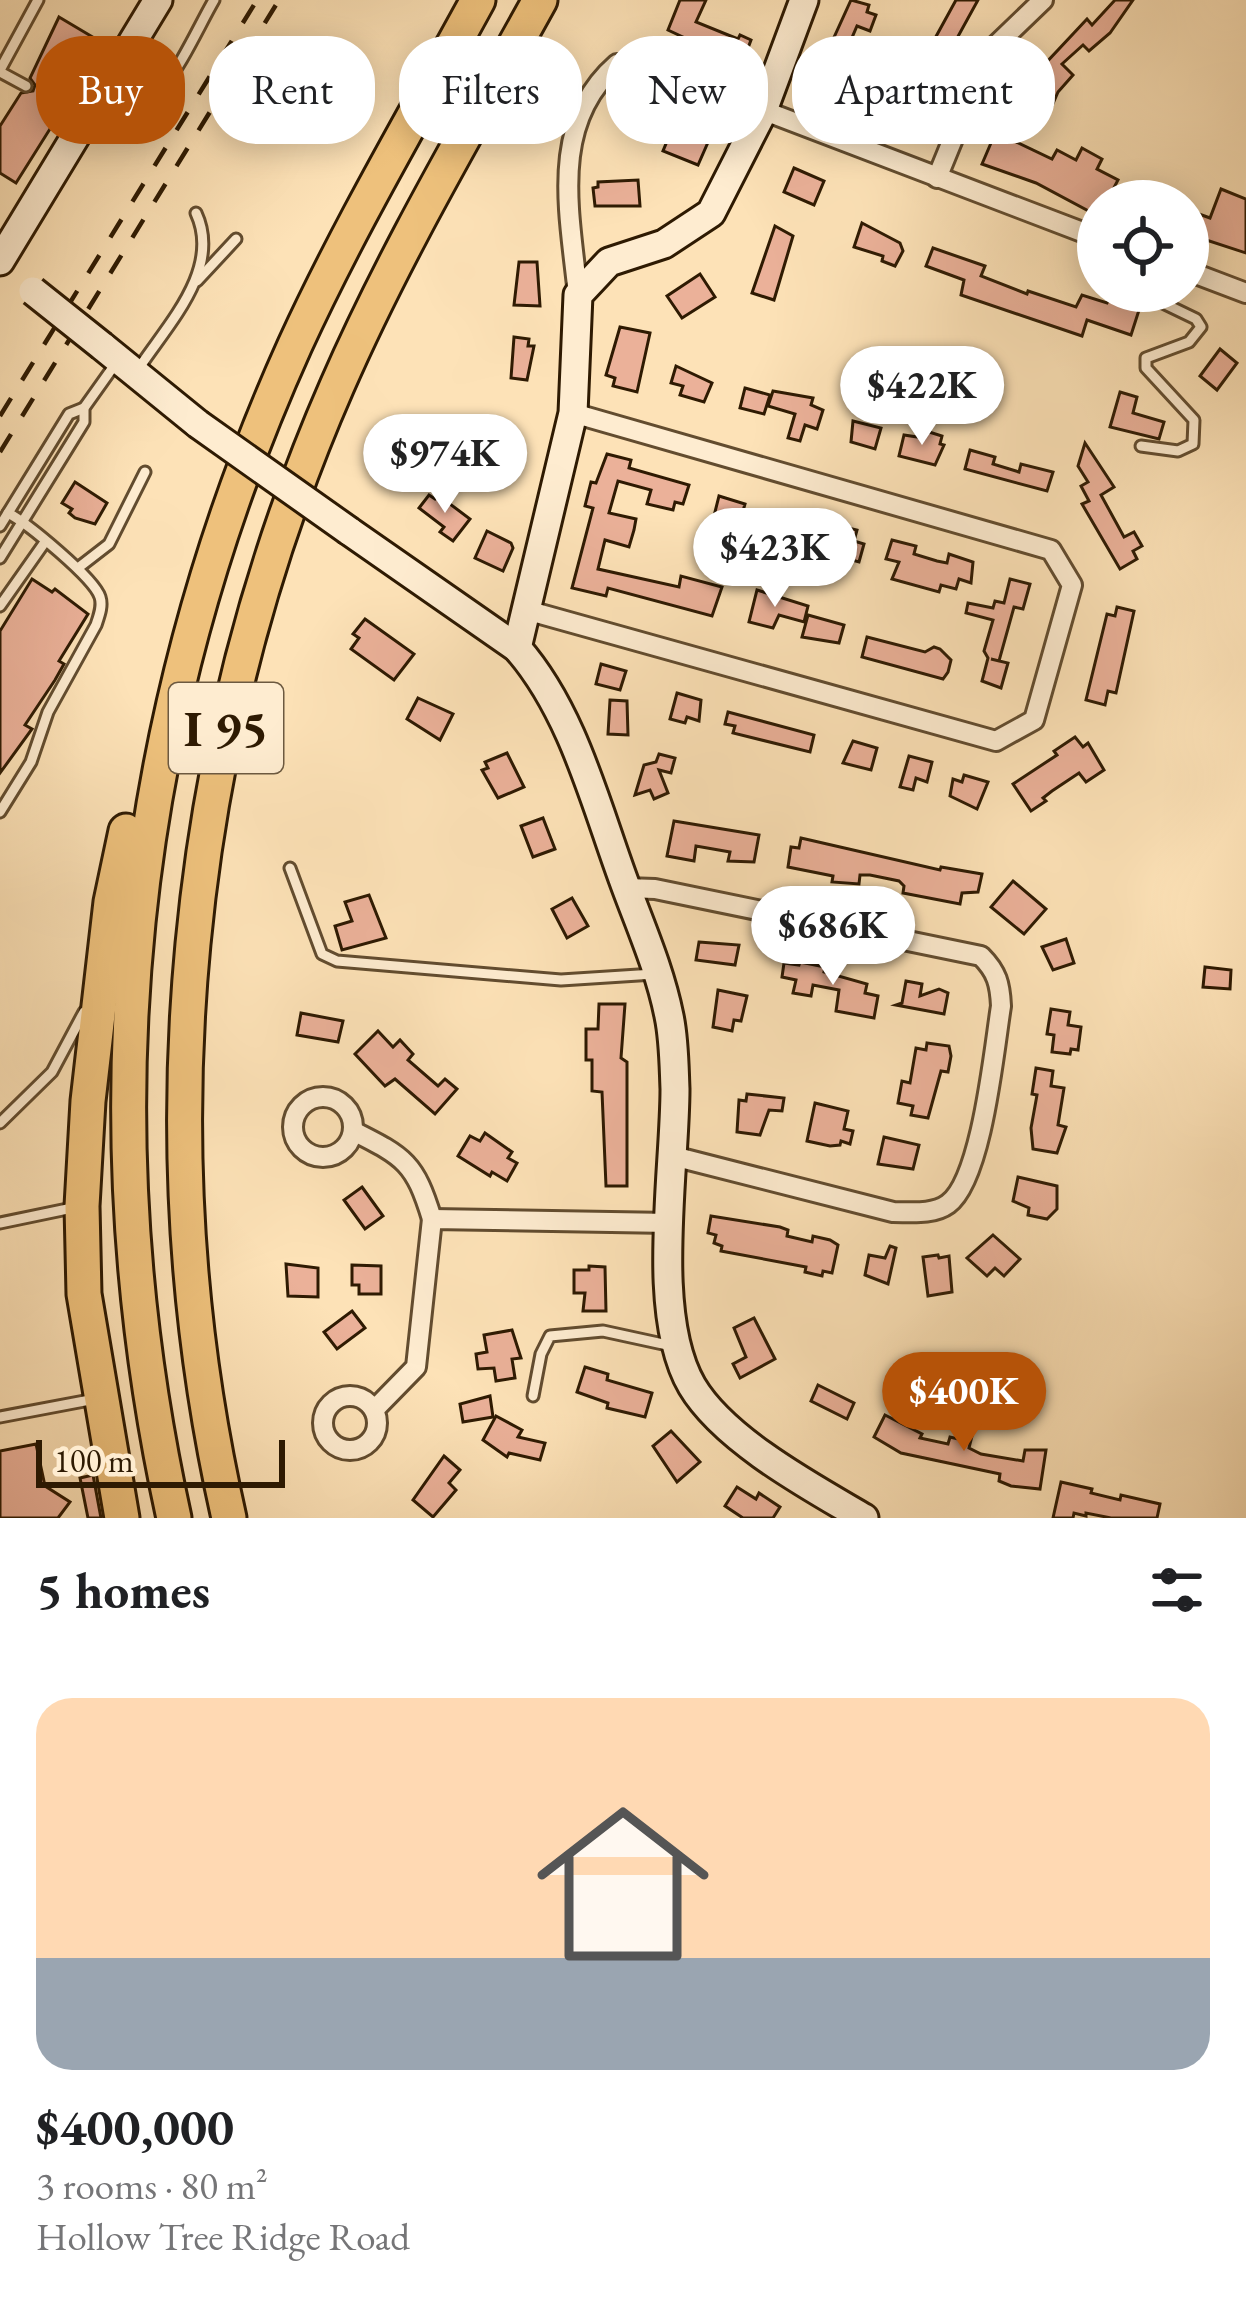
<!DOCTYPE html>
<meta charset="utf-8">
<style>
:root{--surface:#fff;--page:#f2f2f2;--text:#202124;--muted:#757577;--line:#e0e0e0;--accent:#b45309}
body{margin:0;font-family:"EB Garamond",serif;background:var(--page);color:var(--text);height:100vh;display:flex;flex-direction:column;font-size:45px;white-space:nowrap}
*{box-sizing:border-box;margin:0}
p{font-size:39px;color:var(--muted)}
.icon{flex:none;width:66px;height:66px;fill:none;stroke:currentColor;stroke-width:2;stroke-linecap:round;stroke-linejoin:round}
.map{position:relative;height:1518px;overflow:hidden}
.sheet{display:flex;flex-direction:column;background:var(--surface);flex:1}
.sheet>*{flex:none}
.guide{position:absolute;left:36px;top:36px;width:1176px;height:108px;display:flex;gap:24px}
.controls{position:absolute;left:1077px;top:180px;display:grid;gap:24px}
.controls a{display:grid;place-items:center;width:132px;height:132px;border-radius:50%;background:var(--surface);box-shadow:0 6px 30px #0003;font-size:60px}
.scale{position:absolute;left:36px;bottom:30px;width:249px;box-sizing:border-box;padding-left:12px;border:6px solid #2e1a02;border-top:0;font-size:33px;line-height:42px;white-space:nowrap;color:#2e1a02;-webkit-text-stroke:9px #feecd0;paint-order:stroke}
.price{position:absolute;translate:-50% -102px;padding:0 27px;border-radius:42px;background:#fff;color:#222;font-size:39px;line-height:78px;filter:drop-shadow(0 3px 6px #0008)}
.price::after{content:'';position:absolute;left:50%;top:72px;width:36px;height:27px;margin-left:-18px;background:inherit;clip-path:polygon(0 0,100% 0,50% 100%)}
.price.selected{background:var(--accent);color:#fff}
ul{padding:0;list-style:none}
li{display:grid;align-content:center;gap:24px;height:636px;padding:0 36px}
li+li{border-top:3px solid var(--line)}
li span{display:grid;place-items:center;height:372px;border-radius:36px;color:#555}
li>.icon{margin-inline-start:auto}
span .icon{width:216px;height:216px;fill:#fffc;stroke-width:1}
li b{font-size:51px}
h2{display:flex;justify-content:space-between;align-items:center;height:144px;padding:0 36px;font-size:51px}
.chip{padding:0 42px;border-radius:48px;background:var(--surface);box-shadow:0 6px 30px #0003;font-size:42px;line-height:108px}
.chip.selected{background:var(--accent);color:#fff}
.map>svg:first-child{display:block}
.building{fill:#ebb199;stroke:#2e1a02;stroke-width:3}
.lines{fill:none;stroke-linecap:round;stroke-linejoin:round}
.lane-casing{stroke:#624c2f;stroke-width:15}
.street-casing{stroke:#624c2f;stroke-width:24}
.secondary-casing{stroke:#2e1a02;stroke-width:33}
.highway-casing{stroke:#2e1a02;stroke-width:39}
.lane{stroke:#feecd0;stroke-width:9}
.street{stroke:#feecd0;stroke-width:18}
.secondary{stroke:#feecd0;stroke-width:27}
.highway{stroke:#eec17c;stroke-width:33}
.rail{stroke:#2e1a02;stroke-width:4.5;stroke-dasharray:21 21;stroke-linecap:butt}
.secondary-bridge-casing{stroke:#2e1a02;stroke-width:33;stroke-linecap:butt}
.secondary-bridge{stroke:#feecd0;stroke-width:27}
.labels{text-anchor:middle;stroke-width:12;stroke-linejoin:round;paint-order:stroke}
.shield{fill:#feecd0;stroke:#6c5940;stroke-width:3}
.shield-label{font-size:51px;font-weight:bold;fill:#2e1a02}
</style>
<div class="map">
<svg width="1246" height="1518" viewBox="0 0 1246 1518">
<rect width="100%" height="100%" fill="#fde2b7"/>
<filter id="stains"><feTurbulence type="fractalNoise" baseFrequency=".00167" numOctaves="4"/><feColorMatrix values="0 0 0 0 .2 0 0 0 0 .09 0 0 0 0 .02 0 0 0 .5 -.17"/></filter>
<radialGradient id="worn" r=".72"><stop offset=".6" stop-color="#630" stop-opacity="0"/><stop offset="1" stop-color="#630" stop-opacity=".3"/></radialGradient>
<g class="building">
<path d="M 680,0 L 706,0 L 696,22 L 738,39 L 740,35 L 751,40 L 745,56 L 733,52 L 730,59 L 668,30 Z"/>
<path d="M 851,0 L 869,5 L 867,12 L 876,15 L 870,31 L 857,26 L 836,75 L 899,99 L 903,90 L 928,100 L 914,132 L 811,88 Z"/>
<path d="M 956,0 L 978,0 L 950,51 L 933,42 Z"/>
<path d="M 1115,0 L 1133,0 L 1110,33 L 1089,51 L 1083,45 L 1062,64 L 1073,75 L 1058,92 L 1049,113 L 1034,106 L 1039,95 L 1029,81 L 1087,19 L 1092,25 Z"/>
<path d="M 59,17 L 101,42 L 69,98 L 58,101 L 60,113 L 16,183 L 0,173 L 0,126 L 21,93 L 33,91 L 35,85 L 30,78 Z"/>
<path d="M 675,122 L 709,140 L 698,165 L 663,151 Z"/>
<path d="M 1000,122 L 1018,130 L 1014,141 L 1052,159 L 1057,150 L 1076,160 L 1082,148 L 1102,159 L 1097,169 L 1118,180 L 1107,201 L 1098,201 L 1098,216 L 1036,183 L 982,164 Z"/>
<path d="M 794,168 L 824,181 L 814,205 L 784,192 Z"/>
<path d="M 638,180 L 640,206 L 595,206 L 593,188 L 598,187 L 598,182 Z"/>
<path d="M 1221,189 L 1246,199 L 1246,253 L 1191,235 L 1199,214 L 1210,218 Z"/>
<path d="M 862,223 L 900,243 L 903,251 L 895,266 L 882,261 L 883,256 L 854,247 Z"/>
<path d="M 775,226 L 793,236 L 774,300 L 752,293 Z"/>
<path d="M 933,248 L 985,266 L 981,276 L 1027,294 L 1028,291 L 1076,307 L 1082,295 L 1107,303 L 1110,297 L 1140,307 L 1131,335 L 1087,320 L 1082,336 L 961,295 L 964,280 L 926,266 Z"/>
<path d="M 519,262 L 537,262 L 540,306 L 514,305 Z"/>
<path d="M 700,274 L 715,297 L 682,318 L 667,296 Z"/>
<path d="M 620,327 L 650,333 L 637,392 L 613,386 L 615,378 L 606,375 Z"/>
<path d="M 514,337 L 529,339 L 528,346 L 534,346 L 527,380 L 511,378 Z"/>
<path d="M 1220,349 L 1237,363 L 1217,390 L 1200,376 Z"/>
<path d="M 676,366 L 712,383 L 704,402 L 680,395 L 683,386 L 671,383 Z"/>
<path d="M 745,388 L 770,395 L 764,414 L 740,408 Z"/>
<path d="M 773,391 L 813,398 L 811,405 L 823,410 L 817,429 L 805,425 L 800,441 L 788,438 L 795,414 L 768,406 Z"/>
<path d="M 1120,392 L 1137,397 L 1133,413 L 1164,422 L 1159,439 L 1110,427 Z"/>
<path d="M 853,421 L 881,428 L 875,449 L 851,442 Z"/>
<path d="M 926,431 L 942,436 L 940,444 L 944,445 L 935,465 L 899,456 L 904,435 L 924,438 Z"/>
<path d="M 490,433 L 517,444 L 510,464 L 486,456 Z"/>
<path d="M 1085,443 L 1114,487 L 1101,495 L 1124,537 L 1134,532 L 1142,546 L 1133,551 L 1137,559 L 1120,569 L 1082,504 L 1089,501 L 1081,486 L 1088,482 L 1078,466 Z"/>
<path d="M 970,450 L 995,457 L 993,464 L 1019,472 L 1021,464 L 1053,472 L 1047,491 L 965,469 Z"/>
<path d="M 607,454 L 631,460 L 629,468 L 689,485 L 683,504 L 675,502 L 673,510 L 647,504 L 651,490 L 618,481 L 609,513 L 636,519 L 634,530 L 629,547 L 605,540 L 598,569 L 679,587 L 681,576 L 722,587 L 712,616 L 608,588 L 606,596 L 572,588 L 593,508 L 585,506 L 591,482 L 596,483 Z"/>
<path d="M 75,482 L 107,503 L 95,524 L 75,518 L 69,513 L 72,509 L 62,503 Z"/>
<path d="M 429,495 L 435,499 L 438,495 L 470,519 L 453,541 L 440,532 L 444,527 L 419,508 Z"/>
<path d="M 719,496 L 745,504 L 743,511 L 770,518 L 772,511 L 796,518 L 791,537 L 786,536 L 784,545 L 756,538 L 754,545 L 728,538 L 723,534 L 727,520 L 714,516 Z"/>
<path d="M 832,524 L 857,530 L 854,541 L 864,544 L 859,562 L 833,555 L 835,546 L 827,544 Z"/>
<path d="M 487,531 L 511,543 L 513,548 L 503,571 L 475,558 Z"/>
<path d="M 892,540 L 916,546 L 914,554 L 937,561 L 947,563 L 949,554 L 973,562 L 971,583 L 959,579 L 956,589 L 941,585 L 939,592 L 892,579 L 899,562 L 886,559 Z"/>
<path d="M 32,579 L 52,592 L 55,589 L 88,614 L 59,661 L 64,664 L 55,680 L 25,725 L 32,729 L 0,773 L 0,631 Z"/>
<path d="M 1010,579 L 1030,584 L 1023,609 L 1014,607 L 999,661 L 991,659 L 1008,663 L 1001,688 L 982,681 L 988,658 L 984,651 L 993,620 L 966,613 L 968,603 L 993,608 L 995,601 L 1004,603 Z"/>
<path d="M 757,590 L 808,606 L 804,622 L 779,615 L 773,628 L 749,622 Z"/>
<path d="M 1117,607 L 1134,611 L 1116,693 L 1108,691 L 1105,705 L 1086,700 L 1107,614 L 1115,616 Z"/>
<path d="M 808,615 L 844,625 L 839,643 L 802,637 Z"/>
<path d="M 365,619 L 414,654 L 394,680 L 351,649 L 359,638 L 353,634 Z"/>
<path d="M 867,637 L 925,652 L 934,647 L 940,649 L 951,660 L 948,672 L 943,679 L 862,657 Z"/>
<path d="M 601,664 L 626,671 L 620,690 L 596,684 Z"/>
<path d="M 677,693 L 701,700 L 699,721 L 687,717 L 685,723 L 670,719 Z"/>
<path d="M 418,698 L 453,714 L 440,740 L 407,719 Z"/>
<path d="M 610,700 L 627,701 L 628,735 L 608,734 Z"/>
<path d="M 728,712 L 814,735 L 810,752 L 733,733 L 735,726 L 725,724 Z"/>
<path d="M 1075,737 L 1083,747 L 1088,743 L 1104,770 L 1086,782 L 1079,773 L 1052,791 L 1043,798 L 1046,801 L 1031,811 L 1013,784 L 1057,755 L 1054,751 Z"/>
<path d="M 853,741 L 877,748 L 871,770 L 843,763 Z"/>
<path d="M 507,753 L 524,787 L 498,798 L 482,770 L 488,768 L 485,762 Z"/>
<path d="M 659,754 L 675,758 L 671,773 L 659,770 L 668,793 L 654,799 L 650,790 L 635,795 L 644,765 L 656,762 Z"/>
<path d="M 909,756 L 932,762 L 927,782 L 916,778 L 913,790 L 900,787 Z"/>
<path d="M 964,775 L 988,782 L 977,809 L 950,796 L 953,779 L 962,782 Z"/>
<path d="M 543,818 L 555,849 L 533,857 L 521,826 Z"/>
<path d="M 674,821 L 759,835 L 754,862 L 728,861 L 730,852 L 696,846 L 694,861 L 667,856 Z"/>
<path d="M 801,838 L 940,870 L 941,867 L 982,874 L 978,892 L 962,893 L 960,904 L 903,893 L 904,886 L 899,881 L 870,875 L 860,875 L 859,884 L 832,882 L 833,876 L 788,867 L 791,847 L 799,848 Z"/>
<path d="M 1013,881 L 1046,909 L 1024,934 L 991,907 Z"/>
<path d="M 369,895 L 386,938 L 342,950 L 335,926 L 352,921 L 345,902 Z"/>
<path d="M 572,898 L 588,926 L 567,938 L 552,909 Z"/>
<path d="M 1066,939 L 1074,963 L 1053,970 L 1042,947 Z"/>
<path d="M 699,942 L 739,945 L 735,965 L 696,960 Z"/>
<path d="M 800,962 L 825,967 L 824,972 L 867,984 L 865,993 L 878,996 L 874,1018 L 836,1011 L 839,990 L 813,985 L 811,996 L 793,993 L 796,980 L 782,977 L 784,963 L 799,965 Z"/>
<path d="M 1205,967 L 1231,970 L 1230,989 L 1203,987 Z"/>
<path d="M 906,981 L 922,984 L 920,996 L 939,989 L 948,993 L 944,1014 L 896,1005 L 902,1003 Z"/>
<path d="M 718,990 L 747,996 L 741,1021 L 734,1020 L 732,1031 L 713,1027 Z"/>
<path d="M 599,1004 L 625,1004 L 621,1058 L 627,1062 L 627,1186 L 606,1186 L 602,1092 L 592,1091 L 592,1060 L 586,1060 L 586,1029 L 598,1029 Z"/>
<path d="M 1051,1009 L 1070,1012 L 1068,1025 L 1081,1027 L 1078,1050 L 1071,1049 L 1070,1054 L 1052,1052 L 1054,1035 L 1047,1034 Z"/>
<path d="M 301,1013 L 343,1021 L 338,1042 L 297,1035 Z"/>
<path d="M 378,1031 L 393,1047 L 400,1040 L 413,1054 L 408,1060 L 438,1086 L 445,1079 L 457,1089 L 435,1114 L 395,1079 L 385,1086 L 355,1054 Z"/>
<path d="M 927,1043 L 949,1046 L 951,1056 L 948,1072 L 941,1071 L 928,1118 L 911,1115 L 913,1106 L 898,1103 L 902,1081 L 910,1083 L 916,1048 L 926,1050 Z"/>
<path d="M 1036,1068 L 1053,1071 L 1051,1086 L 1064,1088 L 1058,1125 L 1066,1127 L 1057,1153 L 1033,1149 L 1031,1128 L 1037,1095 L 1032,1094 Z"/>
<path d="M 747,1094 L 784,1098 L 782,1111 L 769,1110 L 760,1135 L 737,1132 L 739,1100 L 746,1101 Z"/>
<path d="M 815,1103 L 848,1111 L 844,1129 L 853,1131 L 850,1144 L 841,1141 L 840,1145 L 830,1146 L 807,1141 Z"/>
<path d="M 485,1133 L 512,1152 L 508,1158 L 517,1163 L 507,1181 L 492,1172 L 490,1176 L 458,1156 L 470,1136 L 480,1141 Z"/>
<path d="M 884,1137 L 919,1145 L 913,1169 L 878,1164 Z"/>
<path d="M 1018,1177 L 1057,1186 L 1057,1209 L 1047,1219 L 1028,1215 L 1029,1208 L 1013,1201 Z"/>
<path d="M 362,1187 L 383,1216 L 365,1229 L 344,1200 Z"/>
<path d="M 711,1216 L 780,1227 L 788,1230 L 787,1236 L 812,1242 L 813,1236 L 830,1240 L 838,1245 L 832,1273 L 823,1271 L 822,1276 L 805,1272 L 806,1267 L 721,1251 L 722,1246 L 714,1243 L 716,1235 L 708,1233 Z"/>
<path d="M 993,1235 L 1020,1259 L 1004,1276 L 995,1268 L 987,1276 L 967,1258 Z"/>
<path d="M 890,1246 L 896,1248 L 888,1284 L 865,1275 L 869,1255 L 885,1258 Z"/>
<path d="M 938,1255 L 939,1258 L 949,1256 L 952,1292 L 928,1296 L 923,1257 Z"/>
<path d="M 286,1264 L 318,1268 L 318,1297 L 288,1296 Z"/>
<path d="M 352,1265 L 381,1266 L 381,1294 L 359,1294 L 359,1285 L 352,1285 Z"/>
<path d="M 589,1266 L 605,1267 L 606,1311 L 583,1311 L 585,1293 L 574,1293 L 574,1270 L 589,1270 Z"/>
<path d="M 352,1311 L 365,1328 L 337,1349 L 324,1332 Z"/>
<path d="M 754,1318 L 775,1359 L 740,1378 L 733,1364 L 746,1357 L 734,1328 Z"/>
<path d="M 512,1330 L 521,1358 L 512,1359 L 515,1378 L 496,1381 L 494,1368 L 478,1369 L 476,1354 L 487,1352 L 484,1335 Z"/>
<path d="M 585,1367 L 608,1374 L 607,1380 L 652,1393 L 645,1417 L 607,1408 L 608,1403 L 577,1392 Z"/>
<path d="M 818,1385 L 854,1403 L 847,1419 L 811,1401 Z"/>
<path d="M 490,1396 L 493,1417 L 463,1422 L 460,1404 Z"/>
<path d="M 885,1415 L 922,1434 L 920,1438 L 948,1444 L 950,1437 L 958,1439 L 960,1429 L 973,1432 L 969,1448 L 981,1454 L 1023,1461 L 1025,1450 L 1046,1450 L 1040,1489 L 1011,1486 L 999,1481 L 1000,1474 L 901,1453 L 874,1437 Z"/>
<path d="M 496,1416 L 522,1430 L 518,1437 L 545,1443 L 540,1460 L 509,1453 L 507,1457 L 483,1440 Z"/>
<path d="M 671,1431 L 700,1462 L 677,1482 L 653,1446 Z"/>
<path d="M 36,1444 L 45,1486 L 70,1502 L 58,1518 L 0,1518 L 0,1451 Z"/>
<path d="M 444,1456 L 460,1470 L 449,1483 L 456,1490 L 433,1517 L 413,1500 Z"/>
<path d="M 93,1475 L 101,1518 L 88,1518 L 80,1478 Z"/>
<path d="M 1061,1482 L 1092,1489 L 1091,1493 L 1120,1500 L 1121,1495 L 1160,1504 L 1157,1518 L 1111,1518 L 1086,1513 L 1086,1516 L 1074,1513 L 1073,1518 L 1053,1518 Z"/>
<path d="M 737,1487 L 756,1499 L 759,1493 L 780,1507 L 773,1518 L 743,1518 L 725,1506 Z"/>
</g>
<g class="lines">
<defs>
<g id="lane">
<path d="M 0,70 L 38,0"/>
<path d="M 0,72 L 26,86"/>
<path d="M 105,94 L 123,106 L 143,109"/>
<path d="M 65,106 L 103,127 C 160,121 189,43 214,0"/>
<path d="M 197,281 L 236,239"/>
<path d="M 1138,291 L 1196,319 L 1201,327 L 1189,342 L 1146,358 L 1146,368 L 1194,420 L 1193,444 L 1178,451 L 1141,446"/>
<path d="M 139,368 C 168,324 222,269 196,213"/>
<path d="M 0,526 L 69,414 L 84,408"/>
<path d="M 0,558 L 84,422 L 84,408 L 116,363"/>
<path d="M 78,568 L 109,544 L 145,472"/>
<path d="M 0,606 L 45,542"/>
<path d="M 0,812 L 31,762 L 48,712 L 96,625 C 99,616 103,606 100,597 C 94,578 27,523 8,513"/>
<path d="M 290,868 L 322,954 L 337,961 L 561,980 L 654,974"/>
<path d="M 0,1123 L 52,1072 L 84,1012"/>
<path d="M 0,1223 L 77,1207"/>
<path d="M 533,1396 L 541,1354 L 550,1336 L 603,1331 L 672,1346"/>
<path d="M 0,1417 L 95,1399"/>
</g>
<g id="street">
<path d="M 937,178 L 988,53 L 1043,0"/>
<path d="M 1188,271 L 1246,293"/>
<path d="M 578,295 C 570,214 548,124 617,64 L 652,68 L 1098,238"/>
<path d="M 526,610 L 996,741 L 1034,720 L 1072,585 L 1051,550 L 573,413"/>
<path d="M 626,888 L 655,889 L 981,956 C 997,972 1000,984 1001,1006 C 994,1050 982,1179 948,1204 C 933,1215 911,1212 893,1212 L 673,1156"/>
<circle cx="323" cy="1127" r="30"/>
<path d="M 353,1131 C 405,1157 415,1163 432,1219"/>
<circle cx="350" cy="1423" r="27"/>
<path d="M 374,1410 L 416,1367 L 432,1219 L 670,1223"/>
</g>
<g id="secondary">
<path d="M 0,261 L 158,0"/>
<path d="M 102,346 L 198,424"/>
<path d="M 349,531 L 517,648 C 574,713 596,807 626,887 C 642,930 660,971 669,1016 C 674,1039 674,1065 675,1089 C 675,1172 650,1314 692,1386 C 724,1440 811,1487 864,1518"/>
<path d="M 517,648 L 573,413 L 578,295 L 609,262 L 664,244 L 711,213 L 762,113 L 804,0"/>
</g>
<g id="highway">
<path d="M 122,1518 L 84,1294 L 82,1206 L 88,1101 L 111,902 L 126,831"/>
<path d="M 174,1518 C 86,1117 126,719 295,345 C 349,227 416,114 478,0"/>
<path d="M 229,1518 C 144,1142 182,740 337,386 C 395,253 470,127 540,0"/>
</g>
</defs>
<use href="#lane" class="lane-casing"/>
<use href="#street" class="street-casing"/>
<use href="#secondary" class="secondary-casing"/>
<use href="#highway" class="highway-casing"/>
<use href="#lane" class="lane"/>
<use href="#street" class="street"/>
<use href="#secondary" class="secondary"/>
<use href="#highway" class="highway"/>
<g class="rail">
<path d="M 0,416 L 257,0"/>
<path d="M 0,452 L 279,0"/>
</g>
<defs>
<g id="secondary-bridge">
<path d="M 33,291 L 102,346"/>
<path d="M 198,424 L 349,531"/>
</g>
</defs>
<use href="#secondary-bridge" class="secondary-bridge-casing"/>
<use href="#secondary-bridge" class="secondary-bridge"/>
</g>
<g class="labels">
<rect class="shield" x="169" y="683" width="114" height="90" rx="9"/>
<g class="shield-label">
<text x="226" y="746">I 95</text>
</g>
</g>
<rect width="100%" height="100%" filter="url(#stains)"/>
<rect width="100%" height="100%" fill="url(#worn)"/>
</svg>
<div class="controls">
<a><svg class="icon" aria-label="locate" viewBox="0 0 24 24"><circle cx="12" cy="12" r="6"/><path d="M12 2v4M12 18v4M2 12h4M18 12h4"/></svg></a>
</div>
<div class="scale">100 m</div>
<b class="price" style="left:922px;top:448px">$422K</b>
<b class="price" style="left:445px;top:516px">$974K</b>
<b class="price" style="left:775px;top:610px">$423K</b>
<b class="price" style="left:833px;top:988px">$686K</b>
<b class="price selected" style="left:964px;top:1454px">$400K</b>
<div class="guide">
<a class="chip selected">Buy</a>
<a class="chip">Rent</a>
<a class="chip">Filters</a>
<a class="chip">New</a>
<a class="chip">Apartment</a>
</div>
</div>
<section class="sheet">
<h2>5 homes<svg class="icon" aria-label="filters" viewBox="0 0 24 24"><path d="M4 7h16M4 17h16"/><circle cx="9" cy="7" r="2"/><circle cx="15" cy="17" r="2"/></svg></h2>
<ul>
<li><span style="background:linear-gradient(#ffd9b3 70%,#9aa5b1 0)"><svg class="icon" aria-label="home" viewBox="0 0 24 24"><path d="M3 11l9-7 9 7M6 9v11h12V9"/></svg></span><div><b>$400,000</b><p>3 rooms · 80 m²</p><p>Hollow Tree Ridge Road</p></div></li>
</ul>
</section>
